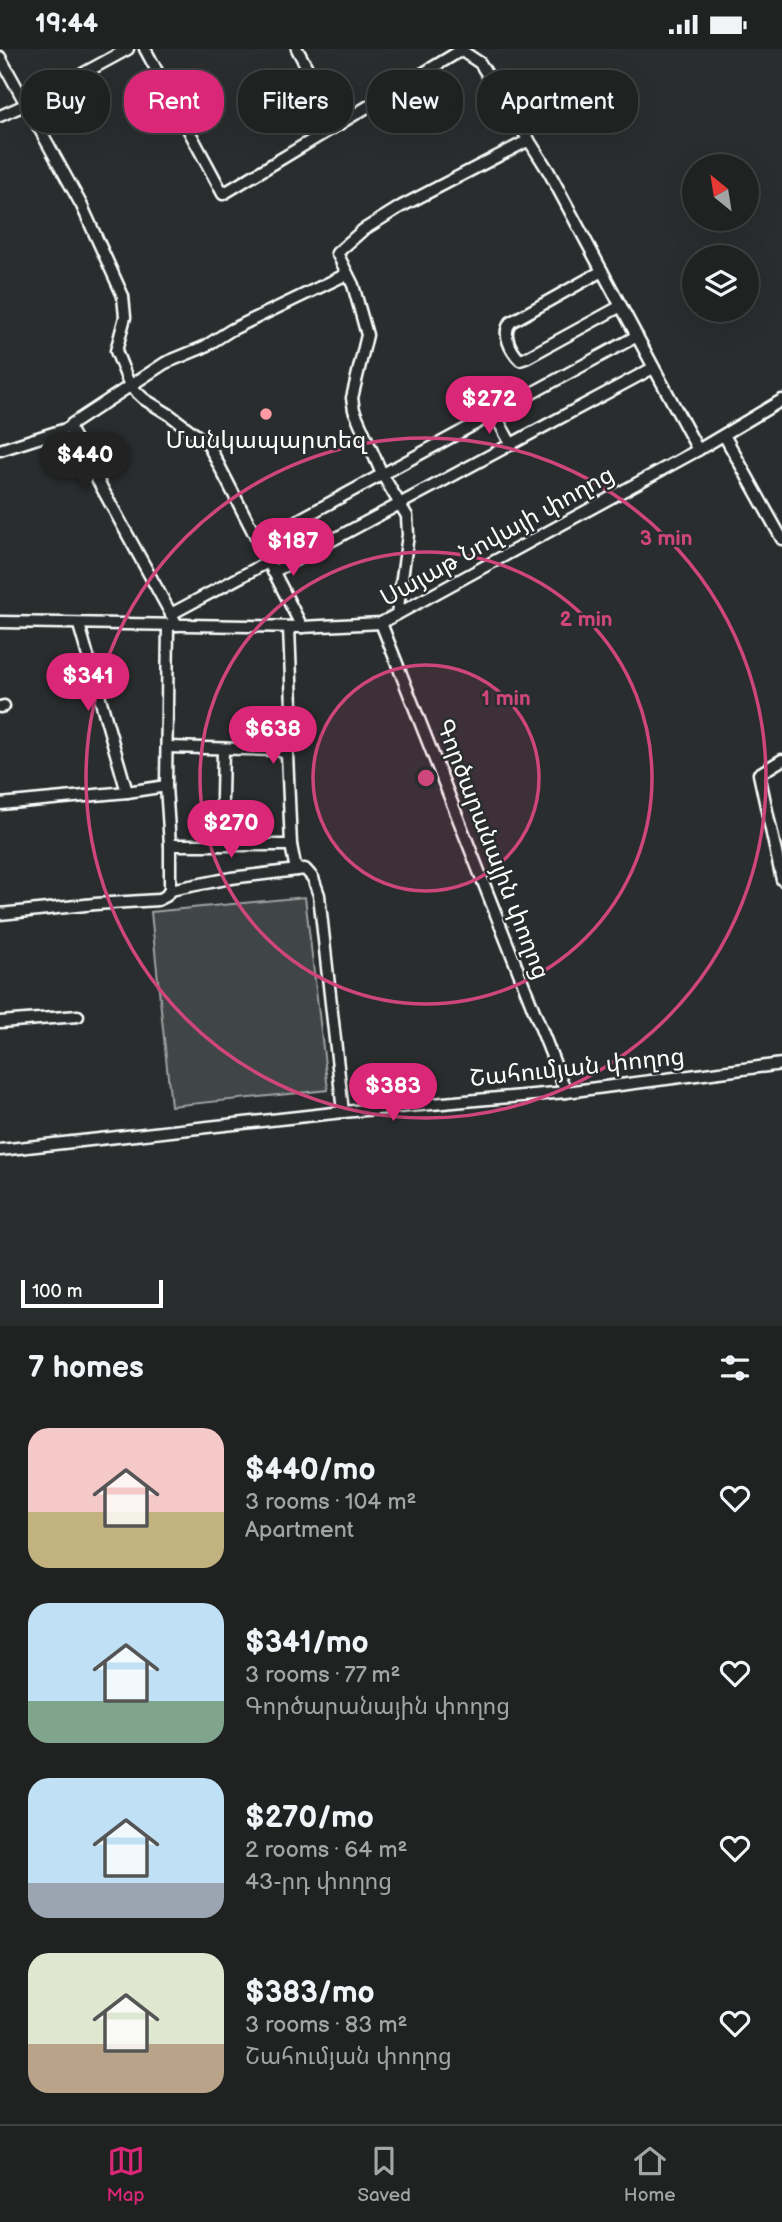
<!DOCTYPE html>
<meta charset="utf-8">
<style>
:root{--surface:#202222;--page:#282a2a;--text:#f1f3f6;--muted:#a2a4a5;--line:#3d3f40;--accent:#db2777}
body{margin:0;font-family:"Balsamiq Sans","Noto Sans Armenian",sans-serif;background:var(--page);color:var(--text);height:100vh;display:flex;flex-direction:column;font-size:26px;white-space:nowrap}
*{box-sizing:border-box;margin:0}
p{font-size:23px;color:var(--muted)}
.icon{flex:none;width:38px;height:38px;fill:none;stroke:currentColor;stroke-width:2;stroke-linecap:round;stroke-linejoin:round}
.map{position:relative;height:1277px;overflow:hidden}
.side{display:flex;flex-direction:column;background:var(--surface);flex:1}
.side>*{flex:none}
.hud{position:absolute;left:21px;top:21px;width:740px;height:63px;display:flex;gap:14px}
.needle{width:46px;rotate:330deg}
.fabs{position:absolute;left:682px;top:105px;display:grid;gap:14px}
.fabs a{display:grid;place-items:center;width:77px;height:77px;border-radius:50%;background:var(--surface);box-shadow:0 7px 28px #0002,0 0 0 2px var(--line);font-size:35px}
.scale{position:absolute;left:21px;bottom:18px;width:142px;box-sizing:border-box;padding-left:7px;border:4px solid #fff;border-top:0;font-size:19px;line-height:24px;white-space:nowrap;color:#fff;-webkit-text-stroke:5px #2a2d2e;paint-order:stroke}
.price{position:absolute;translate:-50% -60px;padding:0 16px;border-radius:24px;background:var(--accent);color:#fff;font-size:23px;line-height:46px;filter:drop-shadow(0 2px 4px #0008)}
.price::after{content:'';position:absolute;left:50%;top:42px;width:21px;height:16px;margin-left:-10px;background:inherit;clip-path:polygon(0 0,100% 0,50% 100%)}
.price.active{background:#222;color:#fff}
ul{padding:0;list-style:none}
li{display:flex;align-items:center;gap:21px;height:175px;padding:0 28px}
li span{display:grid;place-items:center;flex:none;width:196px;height:140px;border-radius:21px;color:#555}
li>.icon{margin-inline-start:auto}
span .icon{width:84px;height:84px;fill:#fffc;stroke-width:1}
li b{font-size:30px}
h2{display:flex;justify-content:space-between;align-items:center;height:84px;padding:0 28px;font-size:30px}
.chip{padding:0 24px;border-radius:28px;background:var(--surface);box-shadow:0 7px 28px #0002,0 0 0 2px var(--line);font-size:24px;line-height:63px}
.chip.active{background:var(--accent);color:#fff}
.status{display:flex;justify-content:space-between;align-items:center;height:49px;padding:0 35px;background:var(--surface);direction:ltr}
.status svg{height:19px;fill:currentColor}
.tab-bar{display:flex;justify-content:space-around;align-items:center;height:98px;border-top:2px solid var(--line);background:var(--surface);font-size:19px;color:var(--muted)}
.tab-bar a{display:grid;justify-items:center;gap:4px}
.tab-bar .active{color:var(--accent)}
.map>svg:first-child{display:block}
.green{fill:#414445;stroke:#a0a2a2;stroke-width:2}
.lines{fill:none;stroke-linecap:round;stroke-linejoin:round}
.minor-casing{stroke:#fff;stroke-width:15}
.minor{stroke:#2a2d2e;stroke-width:10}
.ring{fill:none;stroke:#ce467c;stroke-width:3.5}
.poi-dot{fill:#ff9aa2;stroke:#2a2d2e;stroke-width:2.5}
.labels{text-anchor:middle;stroke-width:5;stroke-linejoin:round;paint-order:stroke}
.poi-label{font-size:24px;fill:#fff;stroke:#2a2d2e}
.street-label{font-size:24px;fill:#fff;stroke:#2a2d2e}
.centre{fill:#ce467c;stroke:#2a2d2e;stroke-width:3.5}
.ring-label{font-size:21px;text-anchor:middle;font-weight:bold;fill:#ce467c;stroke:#2a2d2e;stroke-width:5;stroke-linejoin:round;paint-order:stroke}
</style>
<div class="status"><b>19:44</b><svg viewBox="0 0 49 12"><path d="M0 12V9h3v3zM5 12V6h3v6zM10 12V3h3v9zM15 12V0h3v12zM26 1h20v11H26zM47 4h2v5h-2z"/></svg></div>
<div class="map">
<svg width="782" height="1277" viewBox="0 0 782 1277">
<rect width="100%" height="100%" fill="#2a2d2e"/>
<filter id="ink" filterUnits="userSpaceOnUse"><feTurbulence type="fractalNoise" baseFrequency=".0143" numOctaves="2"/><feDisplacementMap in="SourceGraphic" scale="14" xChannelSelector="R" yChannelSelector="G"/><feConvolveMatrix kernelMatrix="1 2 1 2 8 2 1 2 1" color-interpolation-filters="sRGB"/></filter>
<g filter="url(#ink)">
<path class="green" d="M 305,848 L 328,1041 L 171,1057 L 151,863 Z"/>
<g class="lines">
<defs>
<g id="minor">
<path d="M 145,0 L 223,145 L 460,2"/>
<path d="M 297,0 L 338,76"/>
<path d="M 459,0 L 480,14 L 549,123 L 698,401"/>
<path d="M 0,8 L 82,157 L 123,247 L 125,268 L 116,302 L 130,337 L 144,350 L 170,366 L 208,395 L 302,578"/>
<path d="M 0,67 L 27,55 L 128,0"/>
<path d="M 602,222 L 511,273 C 501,284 511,302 520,311 L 526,309 L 621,257"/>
<path d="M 494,364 L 511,395"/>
<path d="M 724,386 L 782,490"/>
<path d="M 0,401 L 69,379"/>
<path d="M 258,493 L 637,287"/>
<path d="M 273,523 L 653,319"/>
<path d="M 171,565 L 268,513"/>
<path d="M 397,565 L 408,486 L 407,467 L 382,425 L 354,361 L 352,349 L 367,286 L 353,236 L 337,204 L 363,181 L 400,158 L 529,91"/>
<path d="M 0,573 L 302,578 L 381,574 L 698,401 L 782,351"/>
<path d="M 381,574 L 566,1043"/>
<path d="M 79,576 L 127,743"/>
<path d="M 168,576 L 166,737 L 170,796 L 170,841"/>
<path d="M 177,576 L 69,379 L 72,375 L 165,314 L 204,298 L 231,281 L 347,225"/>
<path d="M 0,658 L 4,657"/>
<path d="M 167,698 L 278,701 L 287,705 L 291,796 L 296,821"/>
<path d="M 287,705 L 292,657 L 289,578"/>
<path d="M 782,711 L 759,725 L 782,831"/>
<path d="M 0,755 L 127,743 L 166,737"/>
<path d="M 170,796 L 291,796"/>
<path d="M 221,796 L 223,700"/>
<path d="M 0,865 L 95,855 L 158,851 L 166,847 L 170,841 L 231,829 L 305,820 L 313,829 L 319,846 L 343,1063"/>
<path d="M 0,973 L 78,967"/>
<path d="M 0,1101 L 343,1063 L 566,1043 L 782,1015"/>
</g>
</defs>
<use href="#minor" class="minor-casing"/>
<use href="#minor" class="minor"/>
</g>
</g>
<circle cx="426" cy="729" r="113" fill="#ce467c" fill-opacity=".12"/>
<g class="ring">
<circle cx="426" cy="729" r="113"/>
<circle cx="426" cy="729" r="226"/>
<circle cx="426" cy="729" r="340"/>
</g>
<circle class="poi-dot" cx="266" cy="365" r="7"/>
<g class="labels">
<g class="poi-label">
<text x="266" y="399">Մանկապարտեզ</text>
</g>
<g class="street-label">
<text transform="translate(497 487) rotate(-29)" y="8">Սայաթ Նովայի փողոց</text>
<text transform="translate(493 800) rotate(69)" y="8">Գործարանային փողոց</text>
<text transform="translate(577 1018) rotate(-6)" y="8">Շահումյան փողոց</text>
</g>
</g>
<circle cx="426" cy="729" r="10" class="centre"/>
<g class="ring-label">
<text x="666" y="496">3 min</text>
<text x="586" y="577">2 min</text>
<text x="506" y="656">1 min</text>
</g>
</svg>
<div class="fabs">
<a><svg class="needle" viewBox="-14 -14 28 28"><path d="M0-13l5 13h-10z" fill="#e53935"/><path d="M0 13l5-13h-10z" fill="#a2a4a5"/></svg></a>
<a><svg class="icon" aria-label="layers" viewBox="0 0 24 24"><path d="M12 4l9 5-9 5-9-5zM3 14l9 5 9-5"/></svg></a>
</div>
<div class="scale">100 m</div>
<b class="price" style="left:489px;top:387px">$272</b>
<b class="price active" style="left:85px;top:443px">$440</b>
<b class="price" style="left:293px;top:529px">$187</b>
<b class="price" style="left:88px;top:664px">$341</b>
<b class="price" style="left:273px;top:717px">$638</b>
<b class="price" style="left:231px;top:811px">$270</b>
<b class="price" style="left:393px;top:1074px">$383</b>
<div class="hud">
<a class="chip">Buy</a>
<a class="chip active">Rent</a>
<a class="chip">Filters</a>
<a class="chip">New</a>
<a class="chip">Apartment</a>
</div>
</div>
<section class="side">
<h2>7 homes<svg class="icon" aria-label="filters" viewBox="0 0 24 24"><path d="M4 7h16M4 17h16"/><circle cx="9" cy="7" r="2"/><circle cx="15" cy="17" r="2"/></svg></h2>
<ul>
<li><span style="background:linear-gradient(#f6c9c9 60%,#c2b280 0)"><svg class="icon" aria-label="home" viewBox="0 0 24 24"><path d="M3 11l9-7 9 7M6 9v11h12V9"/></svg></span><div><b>$440/mo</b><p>3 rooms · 104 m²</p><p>Apartment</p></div><svg class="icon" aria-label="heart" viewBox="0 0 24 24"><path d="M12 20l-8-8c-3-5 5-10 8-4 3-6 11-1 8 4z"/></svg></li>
<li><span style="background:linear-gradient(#bfe0f5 70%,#7fa58c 0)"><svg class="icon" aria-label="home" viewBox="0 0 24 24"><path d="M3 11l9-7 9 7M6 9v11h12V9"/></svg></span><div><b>$341/mo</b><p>3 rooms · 77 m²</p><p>Գործարանային փողոց</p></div><svg class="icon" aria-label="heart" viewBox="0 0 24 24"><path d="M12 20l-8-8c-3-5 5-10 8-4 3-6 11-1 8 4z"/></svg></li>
<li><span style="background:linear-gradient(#bfe0f5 75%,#9aa5b1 0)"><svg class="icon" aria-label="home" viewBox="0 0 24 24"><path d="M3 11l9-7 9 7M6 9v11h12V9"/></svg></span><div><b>$270/mo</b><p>2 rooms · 64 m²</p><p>43-րդ փողոց</p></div><svg class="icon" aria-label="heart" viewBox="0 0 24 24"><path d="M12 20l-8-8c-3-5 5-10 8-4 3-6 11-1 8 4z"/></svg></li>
<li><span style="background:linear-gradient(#dfe7d0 65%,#b9a48a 0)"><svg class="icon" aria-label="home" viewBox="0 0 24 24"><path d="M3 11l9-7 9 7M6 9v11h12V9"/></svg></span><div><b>$383/mo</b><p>3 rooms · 83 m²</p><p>Շահումյան փողոց</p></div><svg class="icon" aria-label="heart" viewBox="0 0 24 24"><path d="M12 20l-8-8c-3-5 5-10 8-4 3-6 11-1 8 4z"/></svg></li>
</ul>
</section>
<nav class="tab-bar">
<a class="active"><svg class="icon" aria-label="map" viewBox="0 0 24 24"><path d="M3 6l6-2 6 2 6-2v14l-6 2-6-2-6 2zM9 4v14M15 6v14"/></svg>Map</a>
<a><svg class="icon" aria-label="saved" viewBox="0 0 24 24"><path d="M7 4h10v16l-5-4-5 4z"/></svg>Saved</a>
<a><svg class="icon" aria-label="home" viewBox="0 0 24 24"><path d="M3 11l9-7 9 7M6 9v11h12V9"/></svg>Home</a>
</nav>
